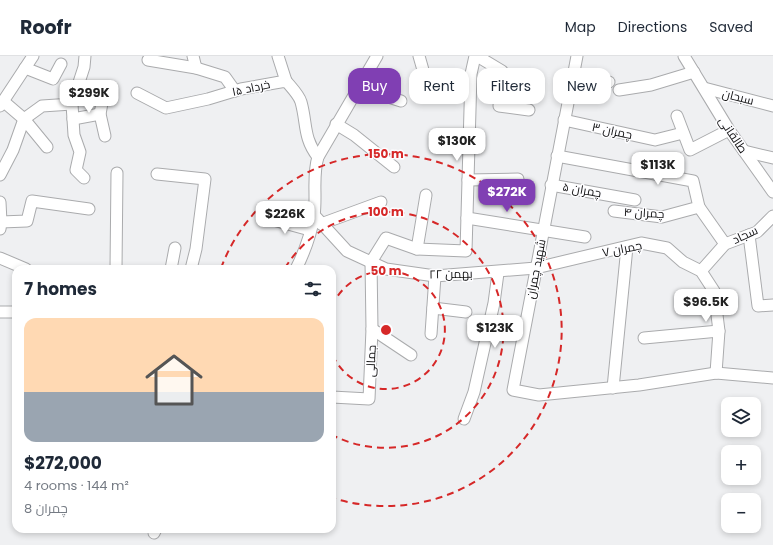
<!DOCTYPE html>
<meta charset="utf-8">
<style>
:root{--surface:#fff;--page:#f6f6f7;--text:#1f2937;--muted:#747a83;--line:#e0e1e3;--accent:#803fb3}
body{margin:0;font-family:Poppins,Cairo,sans-serif;background:var(--page);color:var(--text);height:100vh;display:flex;flex-direction:column;font-size:15px;white-space:nowrap}
*{box-sizing:border-box;margin:0}
p{font-size:13px;color:var(--muted)}
.icon{flex:none;width:22px;height:22px;fill:none;stroke:currentColor;stroke-width:2;stroke-linecap:round;stroke-linejoin:round}
.map{position:relative;flex:1;overflow:hidden}
.panel{position:absolute;left:12px;top:209px;width:324px;height:268px;display:flex;flex-direction:column;background:var(--surface);border-radius:12px;box-shadow:0 2px 6px #0003}
.panel>*{flex:none}
.hud{position:absolute;left:348px;top:12px;width:365px;height:36px;display:flex;gap:8px}
.buttons{position:absolute;left:721px;top:341px;display:grid;gap:8px}
.buttons a{display:grid;place-items:center;width:40px;height:40px;border-radius:8px;background:var(--surface);box-shadow:0 2px 6px #0003;font-size:20px}
.price{position:absolute;translate:-50% -34px;padding:0 9px;border-radius:8px;background:#fff;color:#222;font-size:13px;line-height:26px;filter:drop-shadow(0 1px 2px #0008)}
.price::after{content:'';position:absolute;left:50%;top:24px;width:12px;height:9px;margin-left:-6px;background:inherit;clip-path:polygon(0 0,100% 0,50% 100%)}
.price.current{background:var(--accent);color:#fff}
ul{padding:0;list-style:none}
li{display:grid;align-content:center;gap:8px;height:212px;padding:0 12px}
li span{display:grid;place-items:center;height:124px;border-radius:12px;color:#555}
li>.icon{margin-inline-start:auto}
span .icon{width:72px;height:72px;fill:#fffc;stroke-width:1}
li b{font-size:17px}
h2{display:flex;justify-content:space-between;align-items:center;height:48px;padding:0 12px;font-size:17px}
.tag{padding:0 14px;border-radius:12px;background:var(--surface);box-shadow:0 2px 6px #0003;font-size:14px;line-height:36px}
.tag.current{background:var(--accent);color:#fff}
header{display:flex;align-items:center;gap:24px;box-sizing:border-box;height:56px;padding:0 20px;background:var(--surface);border-bottom:1px solid var(--line)}
header strong{font-size:19px}
nav{display:flex;gap:22px;margin-inline-start:auto;font-size:14px}
.map>svg:first-child{display:block}
.lines{fill:none;stroke-linecap:round;stroke-linejoin:round}
.minor-casing{stroke:#aaabad;stroke-width:13}
.minor{stroke:#fff;stroke-width:11}
.ring{fill:none;stroke:#d62828;stroke-width:2;stroke-dasharray:7 5}
.labels{text-anchor:middle;stroke-width:3;stroke-linejoin:round;paint-order:stroke}
.street-label{font-size:12px;fill:#0f0f10;stroke:#fdfdff}
.centre{fill:#d62828;stroke:#fdfdff;stroke-width:2}
.ring-label{font-size:12px;text-anchor:middle;font-weight:bold;fill:#d62828;stroke:#fdfdff;stroke-width:3;stroke-linejoin:round;paint-order:stroke}
</style>
<header>
<strong>Roofr</strong>
<nav><a>Map</a><a>Directions</a><a>Saved</a></nav>
</header>
<div class="map">
<svg width="773" height="489" viewBox="0 0 773 489">
<rect width="100%" height="100%" fill="#eff0f2"/>
<g class="lines">
<defs>
<g id="minor">
<path d="M 193,0 L 196,12"/>
<path d="M 278,0 L 286,25"/>
<path d="M 419,0 L 425,21 L 424,40"/>
<path d="M 477,0 L 502,15 L 499,50 L 529,54"/>
<path d="M 577,0 L 513,334 L 539,339 L 639,329 L 716,317 L 773,322"/>
<path d="M 684,0 L 729,74 L 773,136"/>
<path d="M 148,4 L 196,12 L 225,21 L 235,35"/>
<path d="M 25,12 L 53,23 L 61,8"/>
<path d="M 361,26 L 379,38 L 401,45"/>
<path d="M 573,26 L 609,26"/>
<path d="M 704,32 L 773,50"/>
<path d="M 619,34 L 651,29 L 694,16"/>
<path d="M 104,36 L 100,58 L 105,80"/>
<path d="M 137,37 L 166,52 L 208,43 L 241,33 L 286,25 C 291,31 299,39 301,46 C 307,67 303,82 318,101"/>
<path d="M 3,45 L 24,63 L 47,91"/>
<path d="M 0,50 L 33,0"/>
<path d="M 677,60 L 690,94 L 729,74"/>
<path d="M 73,63 L 100,58"/>
<path d="M 564,64 L 655,84 L 683,77"/>
<path d="M 336,68 L 354,79 L 394,111"/>
<path d="M 744,95 L 773,102"/>
<path d="M 557,100 L 693,125 L 699,151 L 662,161 L 614,155"/>
<path d="M 157,118 L 205,123 L 196,193 L 191,213"/>
<path d="M 0,119 L 13,94 L 24,63 L 42,50 L 72,48"/>
<path d="M 84,122 L 76,114 L 80,96 L 74,79 L 72,48 L 84,11 L 85,0"/>
<path d="M 468,124 L 518,123"/>
<path d="M 551,129 L 635,144"/>
<path d="M 0,146 L 1,166 L 0,173"/>
<path d="M 699,151 L 725,188"/>
<path d="M 314,159 L 347,195 L 386,213 L 435,220 L 536,212 L 641,187 L 667,192 L 683,206 L 701,215 L 714,235 L 719,275 L 716,317"/>
<path d="M 266,162 L 310,174"/>
<path d="M 467,162 L 585,181"/>
<path d="M 1,166 L 27,165 L 32,145 L 89,153"/>
<path d="M 321,168 L 381,146"/>
<path d="M 749,179 L 758,250 L 773,249"/>
<path d="M 417,193 L 426,139"/>
<path d="M 0,202 L 26,213"/>
<path d="M 116,213 L 117,117"/>
<path d="M 171,213 L 175,192"/>
<path d="M 296,213 C 304,197 311,178 314,160 C 317,140 312,120 318,101 L 377,0"/>
<path d="M 701,215 L 725,188 L 757,176 L 773,160"/>
<path d="M 433,252 L 466,256"/>
<path d="M 0,256 L 16,256"/>
<path d="M 372,273 L 411,299"/>
<path d="M 431,278 L 435,220"/>
<path d="M 644,282 L 719,275"/>
<path d="M 613,332 L 627,191"/>
<path d="M 332,341 L 369,343 L 372,273 L 371,206 L 386,182 L 417,193 L 466,195 L 471,18 L 475,0"/>
<path d="M 464,363 L 474,336 L 494,247 L 498,217"/>
<path d="M 154,477 L 156,473"/>
</g>
</defs>
<use href="#minor" class="minor-casing"/>
<use href="#minor" class="minor"/>
</g>
<g class="ring">
<path d="M332 250A59 59 0 1 1 332 298"/>
<path d="M285 212A118 118 0 1 1 332 379"/>
<path d="M221 212A176 176 0 1 1 333 442"/>
</g>
<g class="labels">
<g class="street-label">
<text transform="translate(251 32) rotate(-12)" y="4">۱۵ خرداد</text>
<text transform="translate(738 41) rotate(14)" y="4">سبحان</text>
<text transform="translate(612 75) rotate(12)" y="4">چمران ۳</text>
<text transform="translate(733 79) rotate(56)" y="4">طالقانی</text>
<text transform="translate(582 134) rotate(10)" y="4">چمران ۵</text>
<text transform="translate(644 157) rotate(3)" y="4">چمران ۴</text>
<text transform="translate(745 179) rotate(-25)" y="4">سجاد</text>
<text transform="translate(622 193) rotate(-11)" y="4">چمران ۷</text>
<text transform="translate(536 213) rotate(-79)" y="4">شهید چمران</text>
<text transform="translate(451 218) rotate(-1)" y="4">۲۲ بهمن</text>
<text transform="translate(371 305) rotate(-87)" y="4">جمالی</text>
</g>
</g>
<circle cx="386" cy="274" r="6" class="centre"/>
<g class="ring-label">
<text x="386" y="102">150 m</text>
<text x="386" y="160">100 m</text>
<text x="386" y="219">50 m</text>
</g>
</svg>
<div class="buttons">
<a><svg class="icon" aria-label="layers" viewBox="0 0 24 24"><path d="M12 4l9 5-9 5-9-5zM3 14l9 5 9-5"/></svg></a>
<a>+</a>
<a>−</a>
</div>
<b class="price" style="left:89px;top:58px">$299K</b>
<b class="price" style="left:457px;top:106px">$130K</b>
<b class="price" style="left:658px;top:130px">$113K</b>
<b class="price current" style="left:507px;top:157px">$272K</b>
<b class="price" style="left:285px;top:179px">$226K</b>
<b class="price" style="left:706px;top:267px">$96.5K</b>
<b class="price" style="left:495px;top:293px">$123K</b>
<div class="hud">
<a class="tag current">Buy</a>
<a class="tag">Rent</a>
<a class="tag">Filters</a>
<a class="tag">New</a>
</div>
<section class="panel">
<h2>7 homes<svg class="icon" aria-label="filters" viewBox="0 0 24 24"><path d="M4 7h16M4 17h16"/><circle cx="9" cy="7" r="2"/><circle cx="15" cy="17" r="2"/></svg></h2>
<ul>
<li><span style="background:linear-gradient(#ffd9b3 60%,#9aa5b1 0)"><svg class="icon" aria-label="home" viewBox="0 0 24 24"><path d="M3 11l9-7 9 7M6 9v11h12V9"/></svg></span><div><b>$272,000</b><p>4 rooms · 144 m²</p><p>چمران 8</p></div></li>
</ul>
</section>
</div>
